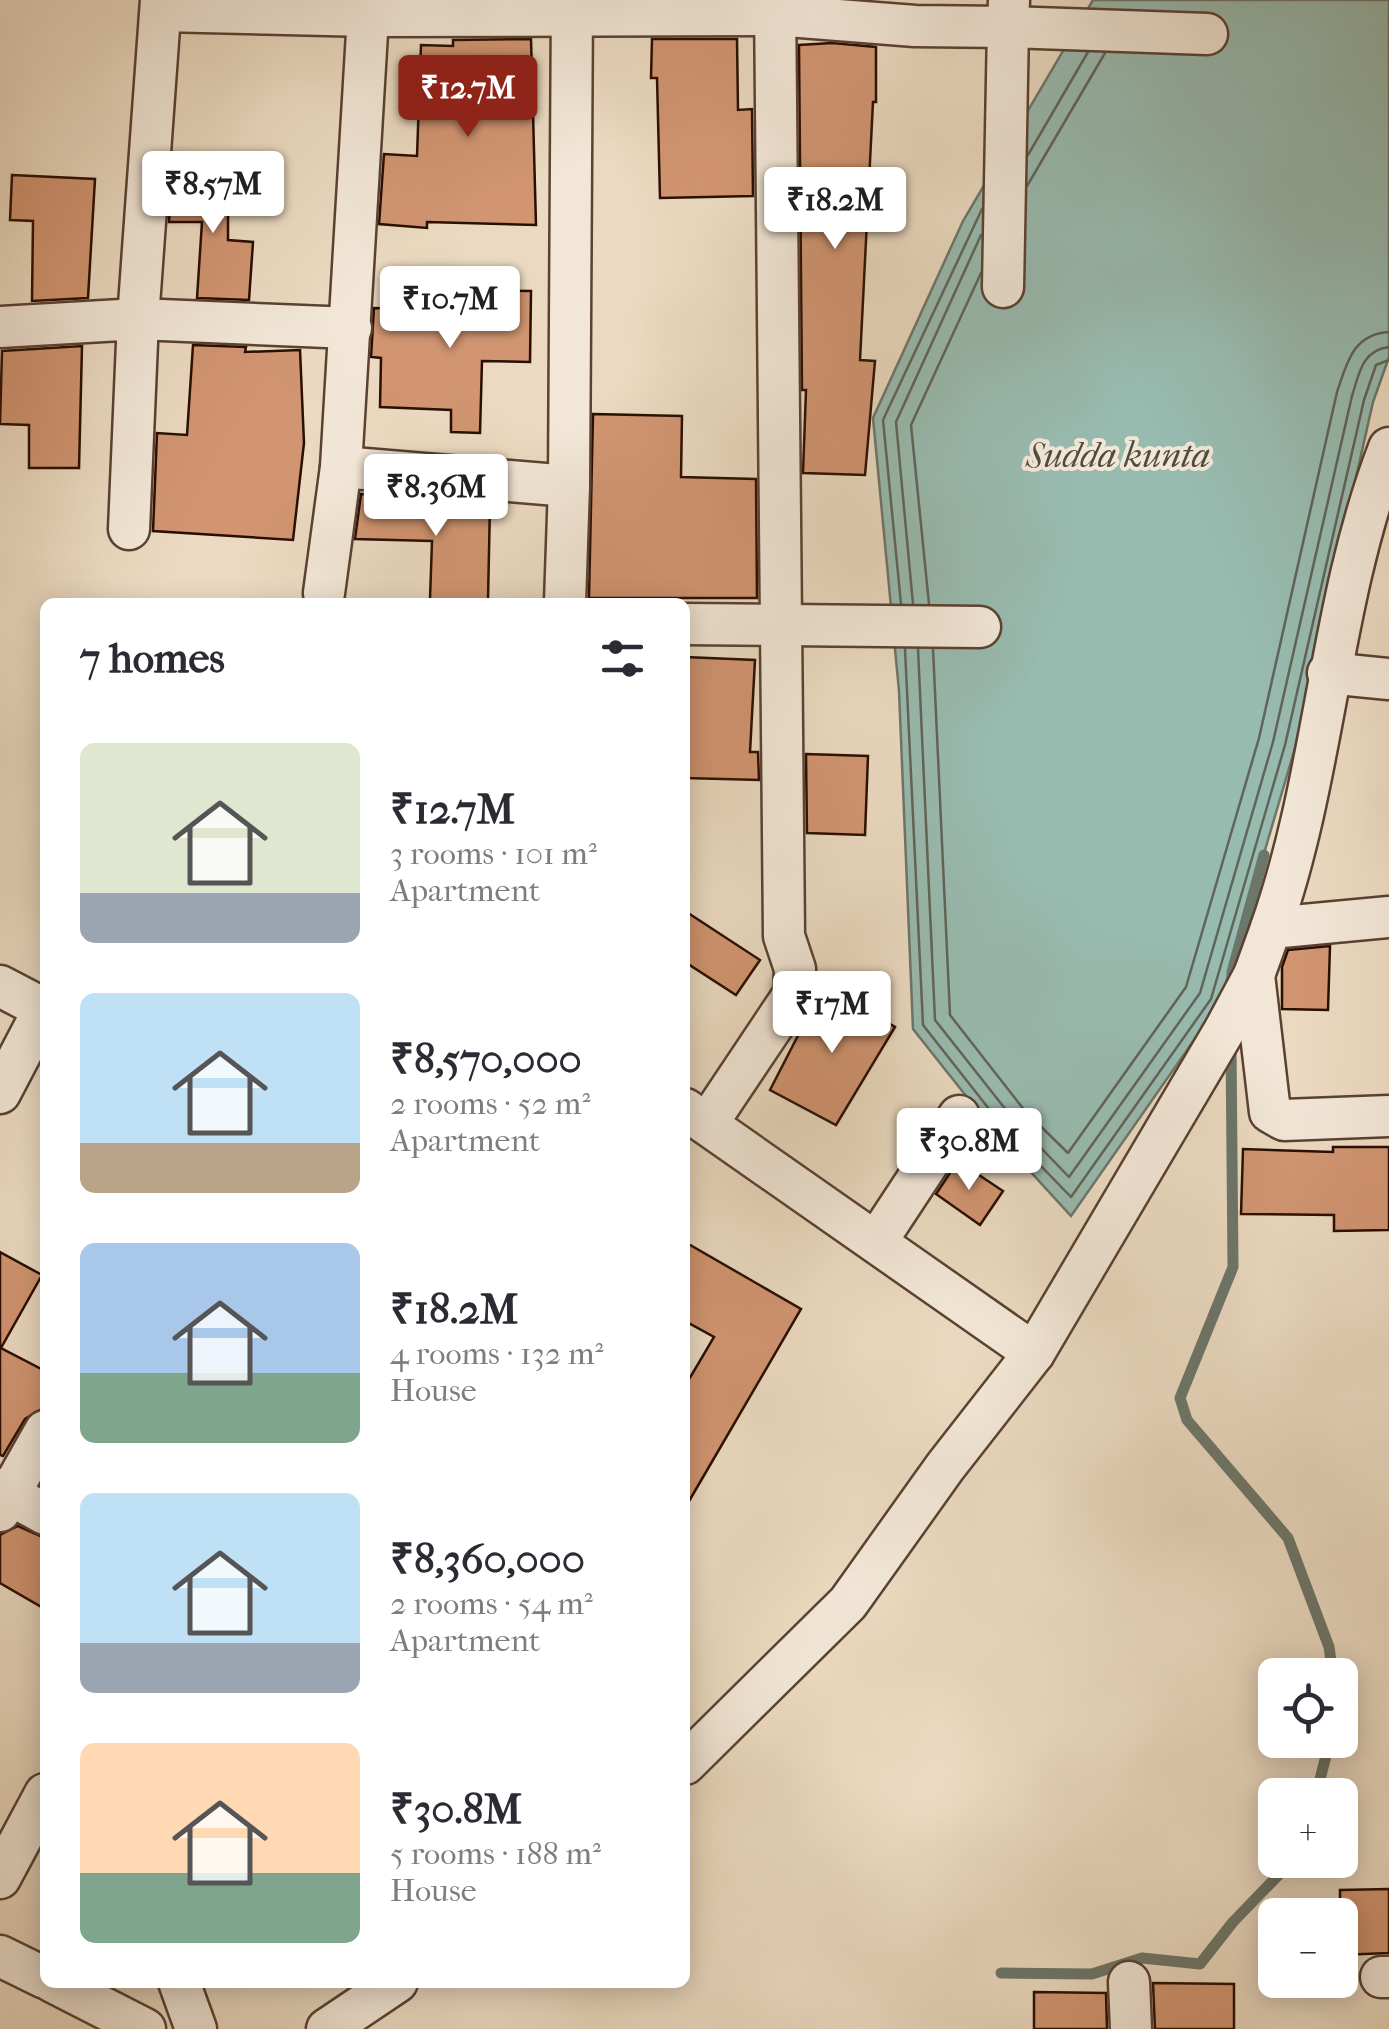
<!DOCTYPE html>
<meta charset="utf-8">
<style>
:root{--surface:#fff;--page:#f2f2f3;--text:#2b2b33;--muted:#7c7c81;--accent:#8f2418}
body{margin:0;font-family:"IM FELL French Canon",serif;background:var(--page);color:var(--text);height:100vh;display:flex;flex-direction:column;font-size:38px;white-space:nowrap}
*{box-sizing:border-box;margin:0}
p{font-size:32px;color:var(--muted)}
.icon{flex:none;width:55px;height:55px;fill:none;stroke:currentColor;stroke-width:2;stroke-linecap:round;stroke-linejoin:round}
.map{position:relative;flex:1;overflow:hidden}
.drawer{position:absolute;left:40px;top:598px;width:650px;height:1390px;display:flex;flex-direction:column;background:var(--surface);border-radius:15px;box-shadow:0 5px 25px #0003}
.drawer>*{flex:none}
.controls{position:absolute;left:1258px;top:1658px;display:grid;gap:20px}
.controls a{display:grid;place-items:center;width:100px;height:100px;border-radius:15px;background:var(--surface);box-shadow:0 5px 25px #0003;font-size:50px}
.price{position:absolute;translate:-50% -85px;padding:0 22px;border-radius:10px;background:#fff;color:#222;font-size:32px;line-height:65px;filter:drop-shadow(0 2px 5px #0008)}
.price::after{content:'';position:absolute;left:50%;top:60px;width:30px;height:22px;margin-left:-15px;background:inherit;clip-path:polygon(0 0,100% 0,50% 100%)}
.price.active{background:var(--accent);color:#fff}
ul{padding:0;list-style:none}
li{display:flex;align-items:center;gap:30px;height:250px;padding:0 40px}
li span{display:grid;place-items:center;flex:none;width:280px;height:200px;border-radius:15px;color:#555}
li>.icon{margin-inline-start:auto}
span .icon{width:120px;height:120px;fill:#fffc;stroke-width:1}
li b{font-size:42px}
h2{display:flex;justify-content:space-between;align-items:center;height:120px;padding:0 40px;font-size:42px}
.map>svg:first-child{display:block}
.water{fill:#98bbb0;stroke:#6c766a;stroke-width:2.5}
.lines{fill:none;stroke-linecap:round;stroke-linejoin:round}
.shore{stroke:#606459;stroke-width:2.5}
.stream{stroke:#6c766a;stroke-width:11}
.building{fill:#d19571;stroke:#290e02;stroke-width:2.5}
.minor-casing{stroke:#5a4132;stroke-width:45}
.minor{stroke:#f2e7d7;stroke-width:40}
.labels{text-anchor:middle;stroke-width:8;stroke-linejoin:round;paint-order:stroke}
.water-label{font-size:35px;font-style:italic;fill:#504b3f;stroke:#f2e7d7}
</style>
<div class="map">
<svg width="1389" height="2029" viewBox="0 0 1389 2029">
<rect width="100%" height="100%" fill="#ebdac1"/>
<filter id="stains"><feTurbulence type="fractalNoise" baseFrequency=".002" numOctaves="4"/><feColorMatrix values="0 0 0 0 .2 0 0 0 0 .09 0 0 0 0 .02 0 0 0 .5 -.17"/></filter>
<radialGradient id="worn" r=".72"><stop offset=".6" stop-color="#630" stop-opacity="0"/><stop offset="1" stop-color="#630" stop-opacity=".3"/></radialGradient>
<path class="water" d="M 1093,0 L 1389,0 L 1389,357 L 1373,402 L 1295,748 L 1220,1003 L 1071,1216 L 997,1135 L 913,1029 L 899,691 L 873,418 L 963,221 Z"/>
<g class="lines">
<g class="shore">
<path d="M 1028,155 L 1088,52"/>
<path d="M 1027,186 L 1105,53"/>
<path d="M 901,604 L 883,420 L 982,209"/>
<path d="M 913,604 L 896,422 L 981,235"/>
<path d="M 929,604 L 911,425 L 981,273"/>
<path d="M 905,649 L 923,1025 L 1004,1128 L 1071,1197 L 1211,999 L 1285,745 L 1364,400 L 1376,365 L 1389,360"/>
<path d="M 918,649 L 935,1020 L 1014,1120 L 1069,1177 L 1200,993 L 1273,742 L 1352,396 C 1359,374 1362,350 1389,347"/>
<path d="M 933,649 L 950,1015 L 1025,1111 L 1068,1153 L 1186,987 L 1259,738 L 1337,392 C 1347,363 1353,334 1389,332"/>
</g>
<g class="stream">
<path d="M 1232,987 L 1232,972 L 1264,855"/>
<path d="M 1231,1045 L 1233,1267 L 1180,1398 L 1187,1420 L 1288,1538 L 1329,1647 L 1333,1675"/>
<path d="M 1316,1795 L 1330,1740"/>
<path d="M 1001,1973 L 1092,1974 L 1142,1958 L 1200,1964 L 1233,1922 L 1293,1860"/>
</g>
</g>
<g class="building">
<path d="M 531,39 L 536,225 L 427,222 L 427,228 L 379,224 L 384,154 L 417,156 L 421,45 L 453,46 L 453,40 Z"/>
<path d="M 652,39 L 737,39 L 738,110 L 752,109 L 753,196 L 660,198 L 657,78 L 651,78 Z"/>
<path d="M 832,43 L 876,47 L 876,102 L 873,102 L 860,360 L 875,361 L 865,475 L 803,473 L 806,390 L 802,390 L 799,45 Z"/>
<path d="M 12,175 L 95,179 L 88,298 L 32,301 L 33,221 L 10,220 Z"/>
<path d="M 172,175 L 228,176 L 228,240 L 253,242 L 249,300 L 197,298 L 202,222 L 169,222 Z"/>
<path d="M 443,290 L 531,291 L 530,362 L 482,361 L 480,433 L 451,432 L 451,410 L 380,407 L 381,358 L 371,357 L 374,308 L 443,310 Z"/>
<path d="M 193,345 L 246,347 L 245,352 L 300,350 L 304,443 L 293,540 L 153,531 L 157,433 L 187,435 Z"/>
<path d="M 82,346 L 79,468 L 29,468 L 29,425 L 0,424 L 2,351 Z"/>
<path d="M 593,414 L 682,416 L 681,477 L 756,479 L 757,598 L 589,598 Z"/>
<path d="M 361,494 L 416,497 L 416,502 L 490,504 L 488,600 L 430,599 L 432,541 L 355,539 Z"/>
<path d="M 685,657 L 755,660 L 750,752 L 758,752 L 759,780 L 685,778 Z"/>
<path d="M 806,754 L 868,756 L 865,835 L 807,833 Z"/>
<path d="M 685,911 L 760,960 L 736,995 L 685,962 Z"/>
<path d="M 1330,946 L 1328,1010 L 1282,1009 L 1282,967 L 1288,950 Z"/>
<path d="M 824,985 L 895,1027 L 836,1125 L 770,1090 Z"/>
<path d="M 1333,1147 L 1389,1147 L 1389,1230 L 1334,1231 L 1334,1215 L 1241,1214 L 1243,1149 L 1333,1152 Z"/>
<path d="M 958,1161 L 1003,1191 L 980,1225 L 936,1194 Z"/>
<path d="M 685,1242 L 801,1309 L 685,1508 L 685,1386 L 714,1337 L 685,1321 Z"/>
<path d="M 0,1252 L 42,1275 L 1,1348 L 45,1371 L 45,1407 L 25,1419 L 3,1456 L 0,1455 Z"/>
<path d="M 18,1526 L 45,1538 L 45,1609 L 0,1583 L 0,1535 Z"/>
<path d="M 1389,1889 L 1389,1953 L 1340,1955 L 1340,1890 Z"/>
<path d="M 1153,1983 L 1234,1984 L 1234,2029 L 1155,2029 Z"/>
<path d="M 1034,1992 L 1106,1993 L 1107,2029 L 1034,2029 Z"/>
</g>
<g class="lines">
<defs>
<g id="minor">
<path d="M 161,0 L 138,319 L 351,328"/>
<path d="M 161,11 L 368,16 L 368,0"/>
<path d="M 1003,287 L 1008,27 L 1207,34"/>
<path d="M 0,327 L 138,319 L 129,529"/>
<path d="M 341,467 L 569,486"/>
<path d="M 324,593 L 341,467 L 368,16 L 775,15 L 915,26 L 1008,27 L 1009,0"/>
<path d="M 565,602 L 569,486 L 572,0"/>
<path d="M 685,624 L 980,627"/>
<path d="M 1328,673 L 1389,679"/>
<path d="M 1271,928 C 1326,772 1329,603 1389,448"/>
<path d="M 1254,975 L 1270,1112 L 1284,1120 L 1389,1116"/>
<path d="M 0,986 L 44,1009 L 0,1093"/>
<path d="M 685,1109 L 1034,1353"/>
<path d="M 707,1124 L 794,994 L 795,969 L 784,936 L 775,0"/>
<path d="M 876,1242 L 959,1116"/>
<path d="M 0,1489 L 45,1514"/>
<path d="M 0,1511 L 45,1431"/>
<path d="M 685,1764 L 848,1603 L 945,1467 L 1034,1353 L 1224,1031 L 1254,975 L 1271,928 L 1389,917"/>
<path d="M 0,1878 L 45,1794"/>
<path d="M 0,1956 L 45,1978"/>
<path d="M 1381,1977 L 1389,1977"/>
<path d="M 53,1982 L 145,2029"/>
<path d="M 179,1982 L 196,2029"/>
<path d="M 1129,1982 L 1131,2029"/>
<path d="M 327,2029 L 397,1982"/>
</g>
</defs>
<use href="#minor" class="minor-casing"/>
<use href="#minor" class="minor"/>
</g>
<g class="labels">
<g class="water-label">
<text x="1118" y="467">Sudda kunta</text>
</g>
</g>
<rect width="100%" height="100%" filter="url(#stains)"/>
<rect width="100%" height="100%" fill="url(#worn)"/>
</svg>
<div class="controls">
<a><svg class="icon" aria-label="locate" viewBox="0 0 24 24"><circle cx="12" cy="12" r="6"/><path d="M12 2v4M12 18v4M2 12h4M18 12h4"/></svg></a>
<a>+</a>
<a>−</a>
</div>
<b class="price active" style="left:468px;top:140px">₹12.7M</b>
<b class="price" style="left:213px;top:236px">₹8.57M</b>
<b class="price" style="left:835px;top:252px">₹18.2M</b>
<b class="price" style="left:450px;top:351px">₹10.7M</b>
<b class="price" style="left:436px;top:539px">₹8.36M</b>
<b class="price" style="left:832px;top:1056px">₹17M</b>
<b class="price" style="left:969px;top:1193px">₹30.8M</b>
<section class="drawer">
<h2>7 homes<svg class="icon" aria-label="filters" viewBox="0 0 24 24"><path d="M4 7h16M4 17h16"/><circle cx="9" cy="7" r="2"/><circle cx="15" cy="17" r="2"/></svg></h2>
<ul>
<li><span style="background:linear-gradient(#dfe7d0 75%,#9aa5b1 0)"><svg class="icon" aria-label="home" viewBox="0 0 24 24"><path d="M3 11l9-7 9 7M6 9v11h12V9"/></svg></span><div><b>₹12.7M</b><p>3 rooms · 101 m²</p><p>Apartment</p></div></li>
<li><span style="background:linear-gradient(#bfe0f5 75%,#b9a48a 0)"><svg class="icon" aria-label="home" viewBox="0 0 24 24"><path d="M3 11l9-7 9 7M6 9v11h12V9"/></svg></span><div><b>₹8,570,000</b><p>2 rooms · 52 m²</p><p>Apartment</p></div></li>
<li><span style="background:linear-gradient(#a9c7e8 65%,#7fa58c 0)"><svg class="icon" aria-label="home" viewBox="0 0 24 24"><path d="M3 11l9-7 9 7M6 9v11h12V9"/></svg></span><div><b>₹18.2M</b><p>4 rooms · 132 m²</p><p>House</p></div></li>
<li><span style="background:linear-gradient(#bfe0f5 75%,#9aa5b1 0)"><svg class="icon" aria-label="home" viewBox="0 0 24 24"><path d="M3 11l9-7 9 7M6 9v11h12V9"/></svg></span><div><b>₹8,360,000</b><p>2 rooms · 54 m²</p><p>Apartment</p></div></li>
<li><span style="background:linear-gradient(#ffd9b3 65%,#7fa58c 0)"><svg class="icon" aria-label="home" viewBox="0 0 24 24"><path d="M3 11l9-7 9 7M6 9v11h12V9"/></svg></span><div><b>₹30.8M</b><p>5 rooms · 188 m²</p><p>House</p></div></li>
</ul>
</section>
</div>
